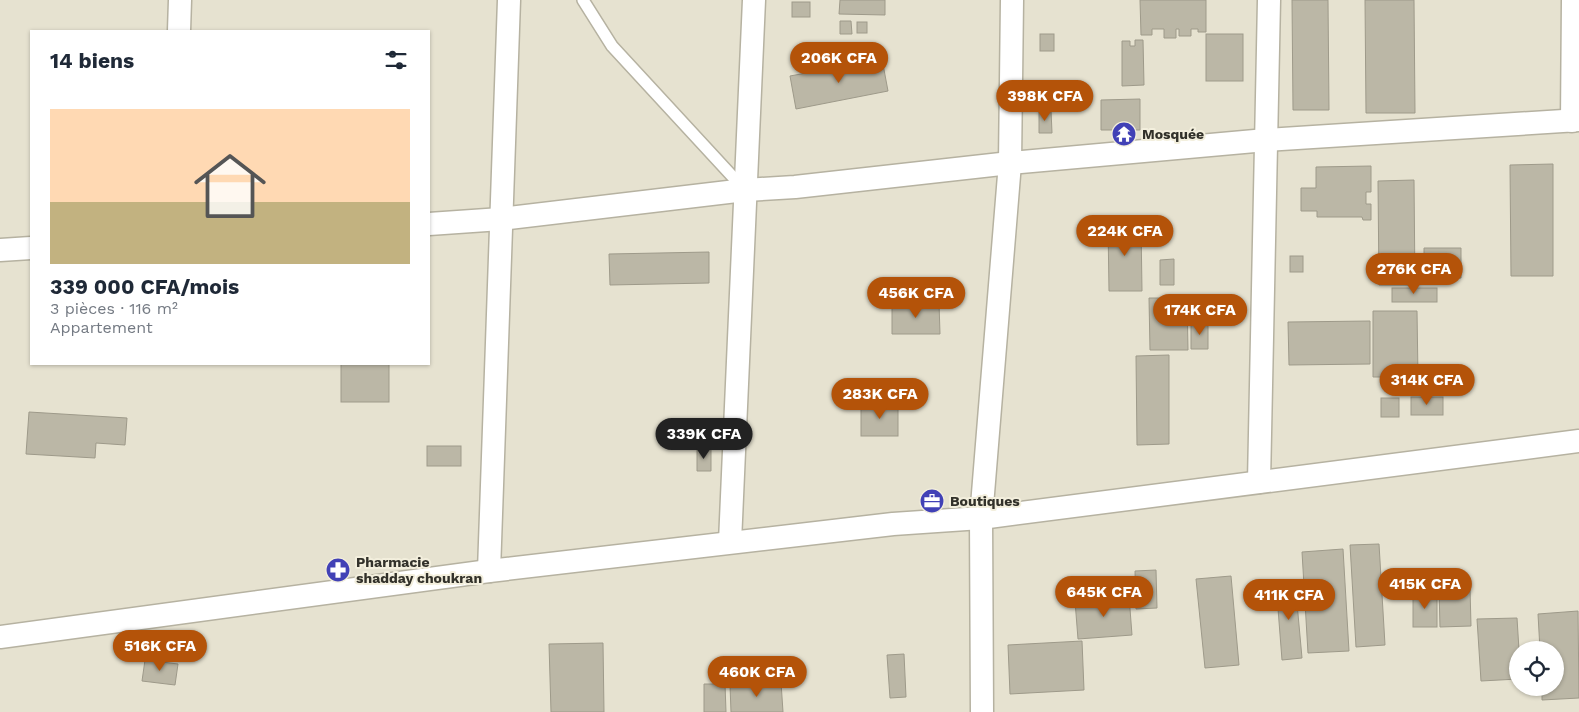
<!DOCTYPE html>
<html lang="fr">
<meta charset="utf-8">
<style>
:root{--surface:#fff;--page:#f6f6f7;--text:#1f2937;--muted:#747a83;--accent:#b45309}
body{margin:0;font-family:"Work Sans",sans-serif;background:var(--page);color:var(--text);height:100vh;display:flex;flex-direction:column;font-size:19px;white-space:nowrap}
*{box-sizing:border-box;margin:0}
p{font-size:16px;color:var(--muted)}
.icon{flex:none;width:28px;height:28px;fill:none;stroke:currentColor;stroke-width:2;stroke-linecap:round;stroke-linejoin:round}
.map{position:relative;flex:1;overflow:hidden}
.side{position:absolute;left:30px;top:30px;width:400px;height:335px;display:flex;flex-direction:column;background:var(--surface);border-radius:0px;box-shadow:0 1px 4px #0004}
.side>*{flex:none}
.controls{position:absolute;left:1509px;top:641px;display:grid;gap:10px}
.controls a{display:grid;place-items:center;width:55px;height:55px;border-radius:50%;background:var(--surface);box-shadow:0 1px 4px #0004;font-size:25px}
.price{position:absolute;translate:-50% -42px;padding:0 11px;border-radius:18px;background:var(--accent);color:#fff;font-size:16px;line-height:32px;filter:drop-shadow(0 1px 2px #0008)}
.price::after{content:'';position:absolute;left:50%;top:30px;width:15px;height:11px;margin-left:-8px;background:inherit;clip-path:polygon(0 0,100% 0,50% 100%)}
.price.current{background:#222;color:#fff}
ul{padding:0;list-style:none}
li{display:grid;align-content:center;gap:10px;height:265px;padding:0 20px}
li span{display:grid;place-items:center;height:155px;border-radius:0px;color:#555}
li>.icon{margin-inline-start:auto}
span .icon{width:90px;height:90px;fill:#fffc;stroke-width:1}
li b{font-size:21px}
h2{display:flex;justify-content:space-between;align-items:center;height:60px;padding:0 20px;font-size:21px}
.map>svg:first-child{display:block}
.building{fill:#bbb7a6;stroke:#9e9a8a}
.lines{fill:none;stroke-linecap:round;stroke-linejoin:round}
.lane-casing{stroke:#b6b2a1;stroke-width:14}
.street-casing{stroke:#b6b2a1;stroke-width:25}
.lane{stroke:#fff;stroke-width:11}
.street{stroke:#fff;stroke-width:22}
.labels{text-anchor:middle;stroke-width:4;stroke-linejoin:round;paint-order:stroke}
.poi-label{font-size:14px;font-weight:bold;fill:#32312a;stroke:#f3efdd;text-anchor:start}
</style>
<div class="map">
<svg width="1579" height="712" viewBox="0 0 1579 712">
<rect width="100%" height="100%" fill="#e6e2d0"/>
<g class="building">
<path d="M 840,0 L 885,0 L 885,15 L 839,14 Z"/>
<path d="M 1140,0 L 1206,0 L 1206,32 L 1198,32 L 1198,29 L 1191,29 L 1191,36 L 1179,36 L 1179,29 L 1176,29 L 1176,38 L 1164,38 L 1164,29 L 1152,29 L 1152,35 L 1141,35 Z"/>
<path d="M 1292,0 L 1328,0 L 1329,110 L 1293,110 Z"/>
<path d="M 1365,0 L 1414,0 L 1415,113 L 1366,113 Z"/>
<rect x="792" y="2" width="18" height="15"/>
<path d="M 840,21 L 851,21 L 852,34 L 840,34 Z"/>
<rect x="857" y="22" width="10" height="11"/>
<rect x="1040" y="34" width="14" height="17"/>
<rect x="1206" y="34" width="37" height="47"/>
<path d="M 1135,40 L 1143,40 L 1144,85 L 1122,86 L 1122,41 L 1130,41 L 1130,46 L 1135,46 Z"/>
<path d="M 882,59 L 888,91 L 796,109 L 790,76 Z"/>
<path d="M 1140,99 L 1140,130 L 1101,130 L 1101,100 Z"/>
<path d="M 1039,110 L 1051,110 L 1052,133 L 1039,133 Z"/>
<path d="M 1553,164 L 1553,276 L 1511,276 L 1510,165 Z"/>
<path d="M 1371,166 L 1371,192 L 1366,192 L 1366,204 L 1371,204 L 1371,220 L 1363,220 L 1362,217 L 1317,217 L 1317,211 L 1301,211 L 1301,188 L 1316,188 L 1316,167 Z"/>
<path d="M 1414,180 L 1415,285 L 1379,285 L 1378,181 Z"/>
<path d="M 1108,224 L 1141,224 L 1142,291 L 1109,291 Z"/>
<path d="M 1424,248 L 1461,248 L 1461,278 L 1424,279 Z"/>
<path d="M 709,252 L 709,283 L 610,285 L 609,254 Z"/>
<rect x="1290" y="256" width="13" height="16"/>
<path d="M 1174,259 L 1174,285 L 1160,285 L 1160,260 Z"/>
<rect x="1392" y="288" width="45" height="14"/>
<path d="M 1149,298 L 1187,298 L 1188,350 L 1150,350 Z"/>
<path d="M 939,303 L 940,334 L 892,334 L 892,304 Z"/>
<path d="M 1373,311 L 1417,311 L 1418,377 L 1373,377 Z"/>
<path d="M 1370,321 L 1370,364 L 1289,365 L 1288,322 Z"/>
<path d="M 1208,322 L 1208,349 L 1191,349 L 1191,323 Z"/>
<path d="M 1169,355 L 1169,444 L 1137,445 L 1136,356 Z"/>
<rect x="341" y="364" width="48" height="38"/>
<rect x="1411" y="397" width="32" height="18"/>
<rect x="1381" y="398" width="18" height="19"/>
<rect x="861" y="403" width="37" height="33"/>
<path d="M 29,412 L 127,418 L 125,445 L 96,443 L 95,458 L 26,454 Z"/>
<rect x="427" y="446" width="34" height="20"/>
<path d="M 697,448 L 711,449 L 711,471 L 697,471 Z"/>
<path d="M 1379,544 L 1385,645 L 1356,647 L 1350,545 Z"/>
<path d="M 1343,549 L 1349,651 L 1308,653 L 1302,552 Z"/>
<path d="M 1156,570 L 1157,608 L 1136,609 L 1135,571 Z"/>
<path d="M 1231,576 L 1239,665 L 1205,668 L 1196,579 Z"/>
<path d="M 1295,581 L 1302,658 L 1282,660 L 1276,583 Z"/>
<path d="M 1470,588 L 1471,626 L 1440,627 L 1439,589 Z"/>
<rect x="1413" y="594" width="24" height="33"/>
<path d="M 1129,596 L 1132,635 L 1078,639 L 1075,601 Z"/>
<path d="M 1578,611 L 1579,698 L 1542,700 L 1542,688 L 1555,688 L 1555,650 L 1540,650 L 1538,614 Z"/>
<path d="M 1517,618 L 1519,650 L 1518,650 L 1518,679 L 1481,681 L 1477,619 Z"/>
<path d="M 1082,641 L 1084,690 L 1010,694 L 1008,645 Z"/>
<path d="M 603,643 L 604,712 L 551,712 L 549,644 Z"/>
<path d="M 904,654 L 906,697 L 890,698 L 887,655 Z"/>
<path d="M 145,660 L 178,664 L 175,685 L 142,681 Z"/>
<path d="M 781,682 L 783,712 L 731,712 L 730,685 Z"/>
<path d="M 704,684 L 725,684 L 726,712 L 704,712 Z"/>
</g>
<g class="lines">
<defs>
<path id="lane" d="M 583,0 L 612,46 L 744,189"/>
<g id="street">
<path d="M 179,31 L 180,0"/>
<path d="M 1572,121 L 1573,0"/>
<path d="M 429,224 L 501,219 L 745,190 L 795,187 L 1010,163 L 1266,140 L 1579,120"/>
<path d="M 0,250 L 31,248"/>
<path d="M 1259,482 L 1269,0"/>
<path d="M 730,542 L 754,0"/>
<path d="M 489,571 L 509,0"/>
<path d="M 0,637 L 489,571 L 893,524 L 981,518 L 1579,441"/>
<path d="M 982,712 L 981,518 L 1010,163 L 1012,0"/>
</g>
</defs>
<use href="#lane" class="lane-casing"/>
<use href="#street" class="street-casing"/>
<use href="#lane" class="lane"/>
<use href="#street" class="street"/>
</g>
<defs>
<symbol id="temple-disc" viewBox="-11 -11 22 22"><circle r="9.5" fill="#4141b6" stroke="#f3efdd"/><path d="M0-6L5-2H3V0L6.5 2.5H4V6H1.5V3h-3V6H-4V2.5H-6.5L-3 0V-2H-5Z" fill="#fff"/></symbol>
<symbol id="office-disc" viewBox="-11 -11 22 22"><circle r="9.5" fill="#4141b6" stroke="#f3efdd"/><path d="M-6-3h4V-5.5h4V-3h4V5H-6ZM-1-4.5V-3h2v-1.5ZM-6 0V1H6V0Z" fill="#fff"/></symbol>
<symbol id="pharmacy-disc" viewBox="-11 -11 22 22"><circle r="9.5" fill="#4141b6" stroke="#f3efdd"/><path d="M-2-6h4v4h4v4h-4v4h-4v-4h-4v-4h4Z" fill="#fff"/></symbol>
</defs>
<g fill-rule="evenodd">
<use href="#temple-disc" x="1110" y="120" width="28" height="28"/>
<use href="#office-disc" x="918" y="487" width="28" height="28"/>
<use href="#pharmacy-disc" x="324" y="556" width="28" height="28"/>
</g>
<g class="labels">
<g class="poi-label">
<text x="1142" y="139">Mosquée</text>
<text x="950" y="506">Boutiques</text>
<text x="356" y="567">Pharmacie<tspan x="356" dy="16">shadday choukran</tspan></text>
</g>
</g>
</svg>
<div class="controls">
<a><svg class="icon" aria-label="locate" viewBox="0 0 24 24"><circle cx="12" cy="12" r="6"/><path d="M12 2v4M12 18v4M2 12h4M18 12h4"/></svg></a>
</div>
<b class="price" style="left:839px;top:84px">206K CFA</b>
<b class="price" style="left:1045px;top:122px">398K CFA</b>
<b class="price" style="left:1125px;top:257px">224K CFA</b>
<b class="price" style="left:1414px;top:295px">276K CFA</b>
<b class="price" style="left:916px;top:319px">456K CFA</b>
<b class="price" style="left:1200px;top:336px">174K CFA</b>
<b class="price" style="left:1427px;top:406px">314K CFA</b>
<b class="price" style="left:880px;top:420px">283K CFA</b>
<b class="price current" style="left:704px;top:460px">339K CFA</b>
<b class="price" style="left:1425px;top:610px">415K CFA</b>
<b class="price" style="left:1104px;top:618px">645K CFA</b>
<b class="price" style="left:1289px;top:621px">411K CFA</b>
<b class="price" style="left:160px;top:672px">516K CFA</b>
<b class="price" style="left:757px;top:698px">460K CFA</b>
<section class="side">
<h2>14 biens<svg class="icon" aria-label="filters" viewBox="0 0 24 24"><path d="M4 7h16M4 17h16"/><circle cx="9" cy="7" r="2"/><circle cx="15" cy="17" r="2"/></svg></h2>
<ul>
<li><span style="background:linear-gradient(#ffd9b3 60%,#c2b280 0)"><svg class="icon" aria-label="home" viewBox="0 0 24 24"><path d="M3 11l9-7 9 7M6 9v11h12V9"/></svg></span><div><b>339 000 CFA/mois</b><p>3 pièces · 116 m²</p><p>Appartement</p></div></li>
</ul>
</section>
</div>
